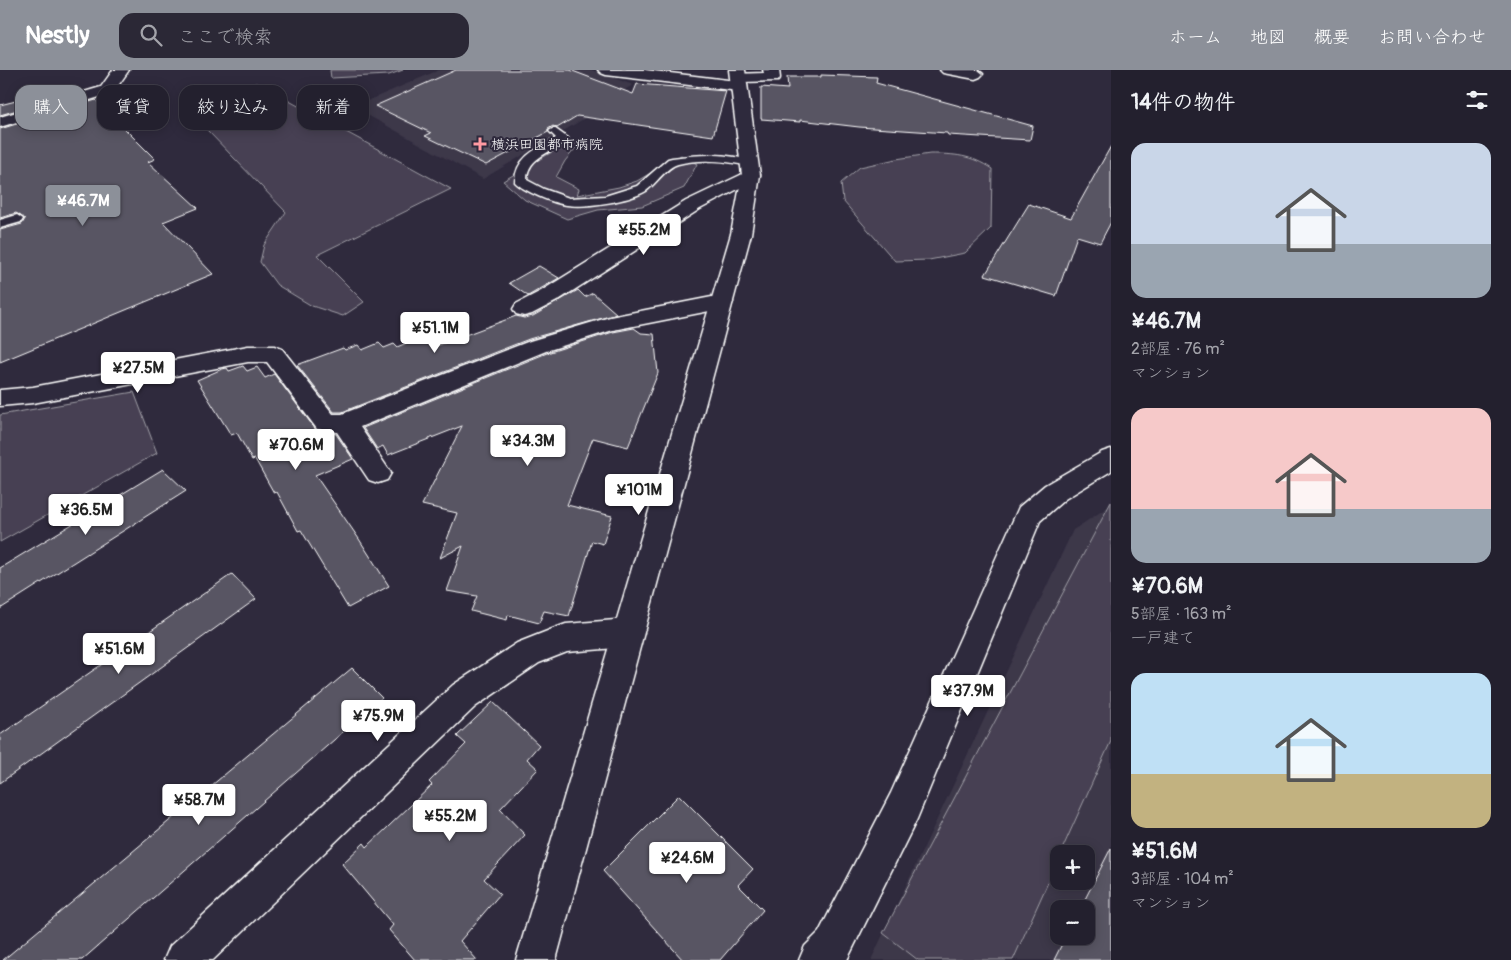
<!DOCTYPE html>
<html lang="ja">
<meta charset="utf-8">
<style>
:root{--surface:#23202e;--page:#2b2836;--text:#f1f3f6;--muted:#a3a3aa;--line:#403e4a;--accent:#8c9099}
body{margin:0;font-family:Pangolin,"Klee One",sans-serif;background:var(--page);color:var(--text);height:100vh;display:flex;flex-direction:column;font-size:19px;white-space:nowrap}
*{box-sizing:border-box;margin:0}
p{font-size:16px;color:var(--muted)}
.icon{flex:none;width:28px;height:28px;fill:none;stroke:currentColor;stroke-width:2;stroke-linecap:round;stroke-linejoin:round}
.map{position:relative;flex:1;overflow:hidden}
.panel{display:flex;flex-direction:column;background:var(--surface);width:400px}
.panel>*{flex:none}
.hud{position:absolute;left:15px;top:15px;width:475px;height:45px;display:flex;gap:10px}
.controls{position:absolute;left:1050px;top:775px;display:grid;gap:10px}
.controls a{display:grid;place-items:center;width:45px;height:45px;border-radius:10px;background:var(--surface);box-shadow:0 2px 12px #0003,0 0 0 1px var(--line);font-size:25px}
.price{position:absolute;translate:-50% -42px;padding:0 11px;border-radius:5px;background:#fff;color:#222;font-size:16px;line-height:32px;filter:drop-shadow(0 1px 2px #0008)}
.price::after{content:'';position:absolute;left:50%;top:30px;width:15px;height:11px;margin-left:-8px;background:inherit;clip-path:polygon(0 0,100% 0,50% 100%)}
.price.active{background:var(--accent);color:#fff}
ul{padding:0;list-style:none}
li{display:grid;align-content:center;gap:10px;height:265px;padding:0 20px}
li span{display:grid;place-items:center;height:155px;border-radius:15px;color:#555}
li>.icon{margin-inline-start:auto}
span .icon{width:90px;height:90px;fill:#fffc;stroke-width:1}
li b{font-size:21px}
h2{display:flex;justify-content:space-between;align-items:center;height:60px;padding:0 20px;font-size:21px}
.tag{padding:0 18px;border-radius:15px;background:var(--surface);box-shadow:0 2px 12px #0003,0 0 0 1px var(--line);font-size:18px;line-height:45px}
.tag.active{background:var(--accent);color:#fff}
header{display:flex;align-items:center;gap:30px;box-sizing:border-box;height:70px;padding:0 25px;background:var(--accent);color:#fff}
header strong{font-size:24px}
nav{display:flex;gap:28px;margin-inline-start:auto;font-size:18px}
.search{width:350px;height:45px;background:var(--page);display:flex;align-items:center;gap:12px;box-sizing:border-box;padding:0 18px;border-radius:15px;color:var(--muted);font-size:19px}
main{display:flex;flex:1;min-height:0}
.map>svg:first-child{display:block}
.built{fill:#3c3749;fill-rule:evenodd}
.green{fill:#464152;stroke:#a2a0a8}
.building{fill:#595564;stroke:#fff}
.lines{fill:none;stroke-linecap:round;stroke-linejoin:round}
.lane-casing{stroke:#fff;stroke-width:3}
.street-casing{stroke:#fff;stroke-width:3}
.secondary-casing{stroke:#fff;stroke-width:3}
.lane{fill:#2f2a3d;fill-rule:evenodd}
.street{fill:#2f2a3d;fill-rule:evenodd}
.secondary{fill:#2f2a3d;fill-rule:evenodd}
.poi-dot{fill:#ff9aa2;stroke:#2f2a3d;stroke-width:2}
.labels{text-anchor:middle;stroke-width:4;stroke-linejoin:round;paint-order:stroke}
.far-poi-label{font-size:14px;fill:#fff;stroke:#2f2a3d;text-anchor:start}
</style>
<header>
<strong>Nestly</strong>
<div class="search"><svg class="icon" aria-label="search" viewBox="0 0 24 24"><circle cx="10" cy="10" r="6"/><path d="M15 15l6 6"/></svg>ここで検索</div>
<nav><a>ホーム</a><a>地図</a><a>概要</a><a>お問い合わせ</a></nav>
</header>
<main>
<div class="map">
<svg width="1111" height="890" viewBox="0 0 1111 890">
<rect width="100%" height="100%" fill="#2f2a3d"/>
<filter id="ink" filterUnits="userSpaceOnUse"><feTurbulence type="fractalNoise" baseFrequency=".02" numOctaves="2"/><feDisplacementMap in="SourceGraphic" scale="10" xChannelSelector="R" yChannelSelector="G"/><feConvolveMatrix kernelMatrix="1 2 1 2 8 2 1 2 1" color-interpolation-filters="sRGB"/></filter>
<g filter="url(#ink)">
<g class="built">
<path d="M 439,0 L 592,0 L 633,15 L 595,37 L 600,39 L 483,109 L 353,37 Z"/>
<path d="M 1111,435 L 1111,890 L 871,890 L 1073,460 ZM 1059,784 L 1086,784 L 1086,811 L 1059,811 ZM 1059,839 L 1086,839 L 1086,866 L 1059,866 Z"/>
</g>
<g class="green">
<path d="M 330,0 L 403,0 L 389,5 L 331,8 Z"/>
<path d="M 256,13 L 451,119 L 317,185 L 364,232 L 343,246 L 312,236 L 277,215 L 260,192 L 264,175 L 286,142 L 182,34 Z"/>
<path d="M 584,68 L 565,91 L 556,107 L 579,119 L 577,125 L 619,117 L 637,111 L 681,85 L 697,94 L 684,118 L 642,136 L 598,140 L 567,149 L 525,130 L 503,111 L 557,79 Z"/>
<path d="M 930,84 C 955,84 971,85 992,99 L 991,158 L 965,183 L 929,190 L 895,191 L 843,131 L 841,113 L 860,97 L 896,89 Z"/>
<path d="M 134,322 L 157,383 L 0,472 L 0,345 Z"/>
<path d="M 1111,432 L 1111,671 L 1060,784 L 1059,784 L 1059,788 L 1013,890 L 918,890 L 883,863 Z"/>
</g>
<g class="building">
<path d="M 456,0 L 570,0 L 633,24 L 637,14 L 726,21 L 713,66 L 577,46 L 557,58 L 553,56 L 548,59 L 548,62 L 486,95 L 425,66 L 431,63 L 375,36 Z"/>
<path d="M 821,5 L 877,7 L 876,13 L 1033,56 L 1030,70 L 948,65 L 947,63 L 859,57 L 800,50 L 800,52 L 761,49 L 761,17 L 788,19 L 787,7 L 821,7 Z"/>
<path d="M 60,20 L 66,26 L 0,45 L 0,35 Z"/>
<path d="M 96,30 L 155,89 L 148,92 L 198,138 L 163,152 L 213,204 L 0,292 L 0,160 L 22,154 L 25,149 L 16,143 L 0,148 L 0,59 Z"/>
<path d="M 1111,76 L 1111,152 L 1100,173 L 1077,166 L 1056,226 L 985,205 L 1029,134 L 1071,148 Z"/>
<path d="M 539,196 L 559,208 L 528,226 L 509,213 Z"/>
<path d="M 578,220 L 585,227 L 593,223 L 617,244 L 529,269 L 342,342 L 334,342 L 297,295 L 343,278 L 345,280 L 358,275 L 362,280 L 379,273 L 384,278 L 394,274 L 397,277 L 426,265 L 436,276 L 516,246 L 524,248 L 533,246 Z"/>
<path d="M 634,258 L 641,263 L 654,264 L 658,303 L 628,377 L 593,368 L 567,435 L 612,446 L 603,474 L 592,471 L 569,546 L 544,541 L 539,553 L 508,545 L 507,550 L 471,541 L 477,526 L 447,521 L 463,476 L 440,488 L 457,443 L 422,435 L 462,356 L 388,385 L 383,376 L 377,379 L 363,358 L 547,283 L 613,262 Z"/>
<path d="M 243,296 L 247,301 L 257,297 L 265,308 L 274,304 L 316,360 L 336,364 L 353,389 L 315,405 L 359,469 L 389,516 L 348,538 L 301,460 L 298,461 L 277,422 L 274,423 L 255,389 L 252,390 L 237,363 L 231,365 L 197,310 L 222,299 L 227,298 L 229,301 Z"/>
<path d="M 163,399 L 186,421 L 0,539 L 0,498 Z"/>
<path d="M 232,504 L 256,529 L 0,713 L 0,665 Z"/>
<path d="M 352,598 L 382,628 L 82,890 L 3,890 Z"/>
<path d="M 493,632 L 539,675 L 527,689 L 538,699 L 500,739 L 525,765 L 484,809 L 500,824 L 460,871 L 477,890 L 415,890 L 389,860 L 393,855 L 342,794 L 364,773 L 367,777 L 432,715 L 429,712 L 466,674 L 457,666 Z"/>
<path d="M 679,725 L 753,799 L 738,815 L 763,840 L 720,890 L 683,890 L 603,801 Z"/>
<path d="M 1111,778 L 1111,890 L 1054,890 L 1066,866 L 1086,866 L 1086,839 L 1080,839 Z"/>
</g>
<g class="lines">
<defs>
<g id="lane">
<path d="M 554,58 L 568,68 C 555,83 527,85 527,110 L 544,119 L 569,128 L 605,126 L 637,116 L 668,89 L 672,88 C 702,84 724,83 754,91 L 756,93 L 750,96 C 726,91 702,88 678,94 C 666,97 656,114 646,121 C 630,131 585,138 567,135 C 555,134 523,121 515,112 C 515,88 537,78 556,68 L 549,61 Z"/>
<path d="M 17,145 L 23,149 L 21,152 L 0,158 L 0,150 Z"/>
</g>
<g id="street">
<path d="M 113,0 L 129,0 L 113,23 L 0,57 L 0,47 L 101,17 Z"/>
<path d="M 598,0 L 645,0 L 736,11 L 731,7 L 733,4 L 764,3 L 763,0 L 779,0 L 780,8 L 778,11 L 741,12 L 747,16 L 745,19 L 739,21 L 606,5 L 601,3 Z"/>
<path d="M 940,0 L 978,0 L 983,4 L 980,7 L 975,9 L 943,3 Z"/>
<path d="M 751,100 L 757,101 L 760,105 L 757,109 L 700,139 L 557,231 L 532,244 L 524,246 L 516,244 L 513,239 L 516,234 L 541,221 L 686,131 Z"/>
<path d="M 722,225 L 730,227 L 733,232 L 730,237 L 613,260 L 546,281 L 360,357 L 391,403 L 387,410 L 378,413 L 369,410 L 337,362 L 317,359 L 267,292 L 248,292 L 33,333 L 0,336 L 0,320 L 33,317 L 248,276 L 274,276 L 282,279 L 333,344 L 342,344 L 530,271 L 610,247 Z"/>
<path d="M 1111,379 L 1111,401 L 1065,429 L 1040,451 L 917,749 L 847,890 L 799,890 L 805,876 L 819,862 L 891,723 L 1019,437 L 1045,415 L 1102,382 Z"/>
<path d="M 628,549 L 639,553 L 643,563 L 639,573 L 628,577 L 567,582 L 539,593 L 475,637 L 213,890 L 164,890 L 170,876 L 453,615 L 517,573 L 555,558 L 566,554 Z"/>
</g>
<path id="secondary" d="M 729,0 L 745,0 L 760,105 L 751,164 L 556,890 L 516,890 L 731,164 L 742,105 Z"/>
</defs>
<use href="#lane" class="lane-casing"/>
<use href="#street" class="street-casing"/>
<use href="#secondary" class="secondary-casing"/>
<use href="#lane" class="lane"/>
<use href="#street" class="street"/>
<use href="#secondary" class="secondary"/>
</g>
</g>
<path class="poi-dot" d="M477.5 66.5h5v5h5v5h-5v5h-5v-5h-5v-5h5z"/>
<g class="labels">
<g class="far-poi-label">
<text x="491" y="79">横浜田園都市病院</text>
</g>
</g>
</svg>
<div class="controls">
<a>+</a>
<a>−</a>
</div>
<b class="price active" style="left:83px;top:157px">¥46.7M</b>
<b class="price" style="left:644px;top:186px">¥55.2M</b>
<b class="price" style="left:435px;top:284px">¥51.1M</b>
<b class="price" style="left:138px;top:324px">¥27.5M</b>
<b class="price" style="left:528px;top:397px">¥34.3M</b>
<b class="price" style="left:296px;top:401px">¥70.6M</b>
<b class="price" style="left:639px;top:446px">¥101M</b>
<b class="price" style="left:86px;top:466px">¥36.5M</b>
<b class="price" style="left:119px;top:605px">¥51.6M</b>
<b class="price" style="left:968px;top:647px">¥37.9M</b>
<b class="price" style="left:378px;top:672px">¥75.9M</b>
<b class="price" style="left:199px;top:756px">¥58.7M</b>
<b class="price" style="left:450px;top:772px">¥55.2M</b>
<b class="price" style="left:687px;top:814px">¥24.6M</b>
<div class="hud">
<a class="tag active">購入</a>
<a class="tag">賃貸</a>
<a class="tag">絞り込み</a>
<a class="tag">新着</a>
</div>
</div>
<section class="panel">
<h2>14件の物件<svg class="icon" aria-label="filters" viewBox="0 0 24 24"><path d="M4 7h16M4 17h16"/><circle cx="9" cy="7" r="2"/><circle cx="15" cy="17" r="2"/></svg></h2>
<ul>
<li><span style="background:linear-gradient(#c9d6e8 65%,#9aa5b1 0)"><svg class="icon" aria-label="home" viewBox="0 0 24 24"><path d="M3 11l9-7 9 7M6 9v11h12V9"/></svg></span><div><b>¥46.7M</b><p>2部屋 · 76 m²</p><p>マンション</p></div></li>
<li><span style="background:linear-gradient(#f6c9c9 65%,#9aa5b1 0)"><svg class="icon" aria-label="home" viewBox="0 0 24 24"><path d="M3 11l9-7 9 7M6 9v11h12V9"/></svg></span><div><b>¥70.6M</b><p>5部屋 · 163 m²</p><p>一戸建て</p></div></li>
<li><span style="background:linear-gradient(#bfe0f5 65%,#c2b280 0)"><svg class="icon" aria-label="home" viewBox="0 0 24 24"><path d="M3 11l9-7 9 7M6 9v11h12V9"/></svg></span><div><b>¥51.6M</b><p>3部屋 · 104 m²</p><p>マンション</p></div></li>
</ul>
</section>
</main>
